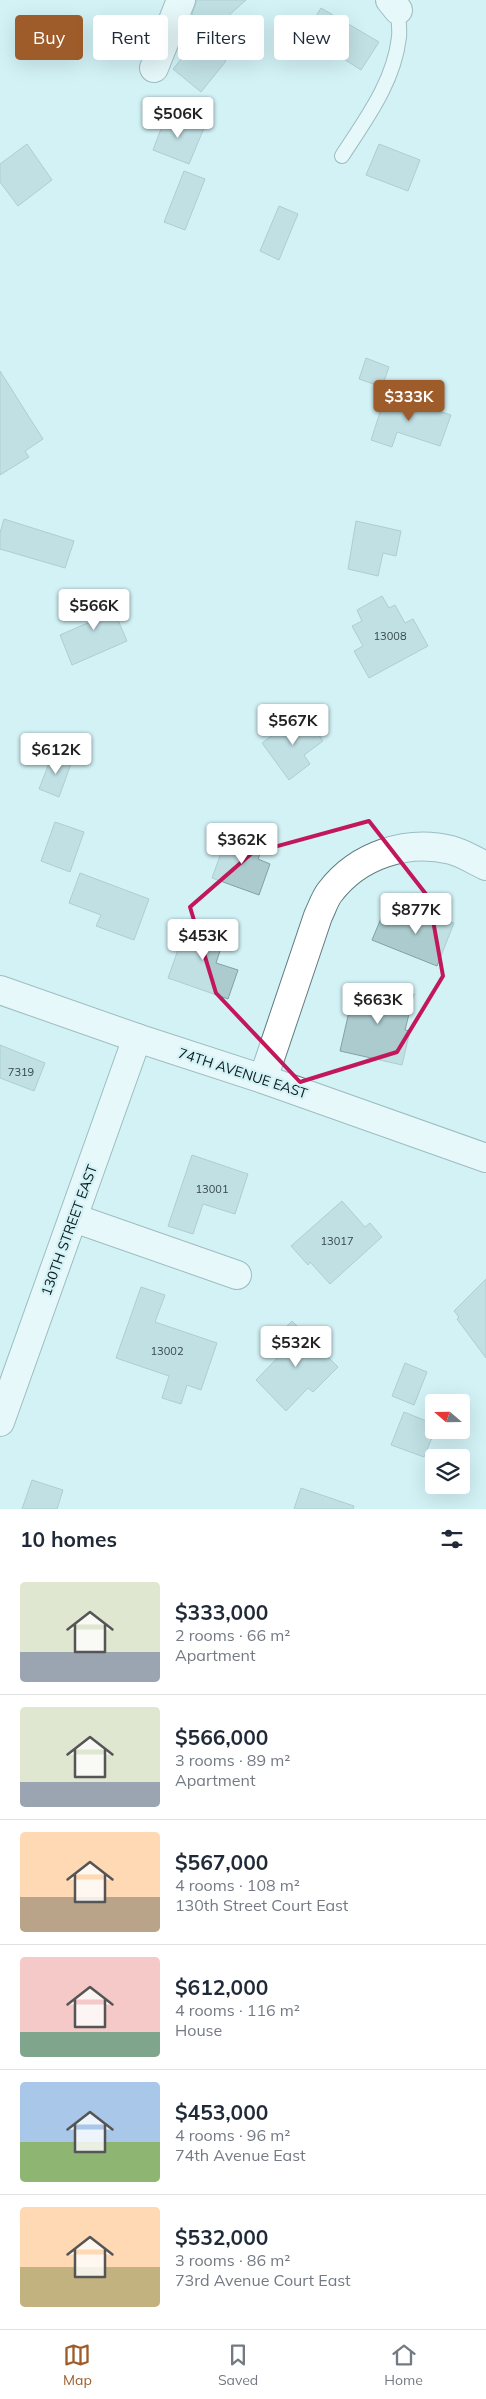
<!DOCTYPE html>
<meta charset="utf-8">
<style>
:root{--surface:#fff;--page:#f2f2f3;--text:#1f2937;--muted:#747a83;--line:#e0e1e3;--accent:#9e5c2a}
body{margin:0;font-family:Mulish,sans-serif;background:var(--page);color:var(--text);height:100vh;display:flex;flex-direction:column;font-size:19px;white-space:nowrap}
*{box-sizing:border-box;margin:0}
p{font-size:16px;color:var(--muted)}
.icon{flex:none;width:28px;height:28px;fill:none;stroke:currentColor;stroke-width:2;stroke-linecap:round;stroke-linejoin:round}
.map{position:relative;height:1509px;overflow:hidden}
.drawer{display:flex;flex-direction:column;background:var(--surface);flex:1}
.drawer>*{flex:none}
.hud{position:absolute;left:15px;top:15px;width:456px;height:45px;display:flex;gap:10px}
.needle{width:32px;rotate:290deg}
.fabs{position:absolute;left:425px;top:1394px;display:grid;gap:10px}
.fabs a{display:grid;place-items:center;width:45px;height:45px;border-radius:5px;background:var(--surface);box-shadow:0 5px 20px #0002;font-size:25px}
.price{position:absolute;translate:-50% -42px;padding:0 11px;border-radius:5px;background:#fff;color:#222;font-size:16px;line-height:32px;filter:drop-shadow(0 1px 2px #0008)}
.price::after{content:'';position:absolute;left:50%;top:30px;width:15px;height:11px;margin-left:-8px;background:inherit;clip-path:polygon(0 0,100% 0,50% 100%)}
.price.active{background:var(--accent);color:#fff}
ul{padding:0;list-style:none}
li{display:flex;align-items:center;gap:15px;height:125px;padding:0 20px}
li+li{border-top:1px solid var(--line)}
li span{display:grid;place-items:center;flex:none;width:140px;height:100px;border-radius:5px;color:#555}
li>.icon{margin-inline-start:auto}
span .icon{width:60px;height:60px;fill:#fffc;stroke-width:1}
li b{font-size:21px}
h2{display:flex;justify-content:space-between;align-items:center;height:60px;padding:0 20px;font-size:21px}
.tag{padding:0 18px;border-radius:5px;background:var(--surface);box-shadow:0 5px 20px #0002;font-size:18px;line-height:45px}
.tag.active{background:var(--accent);color:#fff}
.tab-bar{display:flex;justify-content:space-around;align-items:center;height:70px;border-top:1px solid var(--line);background:var(--surface);font-size:14px;color:var(--muted)}
.tab-bar a{display:grid;justify-items:center;gap:2px}
.tab-bar .active{color:var(--accent)}
.map>svg:first-child{display:block}
.building{fill:#abcbce;stroke:#82a1a5}
.lines{fill:none;stroke-linecap:round;stroke-linejoin:round}
.service-casing{stroke:#5f7c80;stroke-width:16}
.minor-casing{stroke:#5f7c80;stroke-width:30}
.service{stroke:#fff;stroke-width:14}
.minor{stroke:#fff;stroke-width:28}
.marked{fill:none;stroke:#c2185b;stroke-width:4;stroke-linejoin:round}
.labels{text-anchor:middle;stroke-width:4.5;stroke-linejoin:round;paint-order:stroke}
.number-label{font-size:11px;fill:#354648}
.street-label{font-size:14px;fill:#0e1a1b;stroke:#d2f2f6}
</style>
<div class="map">
<svg width="486" height="1509" viewBox="0 0 486 1509">
<rect width="100%" height="100%" fill="#d2f2f6"/>
<g class="building">
<path d="M 197,0 L 246,0 L 209,33 L 192,14 Z"/>
<path d="M 321,8 L 379,42 L 361,70 L 305,34 Z"/>
<path d="M 199,38 L 226,61 L 201,92 L 173,69 Z"/>
<path d="M 167,113 L 204,128 L 189,164 L 153,150 Z"/>
<path d="M 27,144 L 52,180 L 18,206 L 0,182 L 0,164 Z"/>
<path d="M 379,144 L 420,160 L 408,191 L 366,175 Z"/>
<path d="M 184,171 L 205,179 L 185,230 L 164,222 Z"/>
<path d="M 279,206 L 298,214 L 279,260 L 260,251 Z"/>
<path d="M 366,358 L 389,367 L 382,387 L 359,379 Z"/>
<path d="M 0,371 L 43,439 L 25,451 L 29,457 L 0,475 Z"/>
<path d="M 386,394 L 451,415 L 440,446 L 397,432 L 392,447 L 371,440 Z"/>
<path d="M 4,519 L 74,541 L 65,568 L 0,549 L 0,533 Z"/>
<path d="M 356,521 L 401,531 L 396,556 L 383,553 L 378,576 L 348,569 Z"/>
<path d="M 106,592 L 127,641 L 72,665 L 60,635 L 90,622 L 82,602 Z"/>
<path d="M 382,596 L 389,608 L 395,605 L 405,623 L 413,619 L 428,646 L 369,678 L 354,651 L 363,646 L 352,626 L 362,621 L 357,610 Z"/>
<path d="M 303,713 L 323,741 L 304,755 L 310,764 L 289,780 L 262,743 Z"/>
<path d="M 53,753 L 72,761 L 59,797 L 39,789 Z"/>
<path d="M 55,822 L 84,832 L 70,872 L 41,861 Z"/>
<path d="M 228,834 L 263,847 L 258,859 L 270,864 L 259,895 L 212,878 Z"/>
<path d="M 80,873 L 149,899 L 134,940 L 96,926 L 101,915 L 69,903 Z"/>
<path d="M 411,906 L 454,923 L 437,966 L 372,940 L 382,916 L 404,925 Z"/>
<path d="M 189,919 L 226,933 L 216,963 L 238,970 L 228,999 L 168,978 Z"/>
<path d="M 379,986 L 414,994 L 405,1030 L 410,1031 L 402,1065 L 340,1051 L 354,990 L 377,995 Z"/>
<path d="M 0,1045 L 45,1063 L 34,1091 L 0,1078 Z"/>
<path d="M 192,1155 L 248,1174 L 235,1214 L 203,1204 L 193,1234 L 168,1226 Z"/>
<path d="M 342,1201 L 365,1227 L 370,1223 L 382,1237 L 330,1284 L 310,1262 L 308,1265 L 291,1246 Z"/>
<path d="M 486,1279 L 486,1358 L 457,1319 L 459,1317 L 454,1311 Z"/>
<path d="M 141,1287 L 165,1295 L 155,1322 L 217,1343 L 201,1390 L 187,1385 L 181,1404 L 162,1398 L 169,1376 L 116,1358 Z"/>
<path d="M 292,1321 L 338,1367 L 313,1392 L 308,1388 L 286,1411 L 256,1380 L 285,1350 L 274,1339 Z"/>
<path d="M 405,1363 L 427,1372 L 414,1405 L 392,1396 Z"/>
<path d="M 404,1412 L 434,1424 L 434,1433 L 424,1457 L 391,1445 Z"/>
<path d="M 32,1480 L 63,1490 L 57,1509 L 22,1509 Z"/>
<path d="M 301,1488 L 354,1506 L 353,1509 L 294,1509 Z"/>
</g>
<g class="lines">
<defs>
<path id="service" d="M 342,156 C 366,119 394,82 399,37 C 400,29 398,19 398,10"/>
<g id="minor">
<path d="M 390,0 L 398,10"/>
<path d="M 154,68 L 181,0"/>
<path d="M 0,990 L 137,1038 L 263,1079 L 486,1158"/>
<path d="M 263,1079 L 318,916 C 322,908 325,898 330,892 C 358,855 407,839 451,850 C 463,853 475,861 486,866"/>
<path d="M 74,1218 L 237,1275"/>
<path d="M 0,1422 L 137,1038"/>
</g>
</defs>
<use href="#service" class="service-casing"/>
<use href="#minor" class="minor-casing"/>
<use href="#service" class="service"/>
<use href="#minor" class="minor"/>
</g>
<path d="M0 0H486V1509H0ZM 369,821 L 429,898 L 443,976 L 397,1052 L 300,1082 L 216,993 L 190,907 L 252,853 Z" fill="#d2f2f6" fill-opacity=".55" fill-rule="evenodd"/>
<path class="marked" d="M 369,821 L 429,898 L 443,976 L 397,1052 L 300,1082 L 216,993 L 190,907 L 252,853 Z"/>
<g class="labels">
<g class="number-label">
<text x="390" y="640">13008</text>
<text x="21" y="1076">7319</text>
<text x="212" y="1193">13001</text>
<text x="337" y="1245">13017</text>
<text x="167" y="1355">13002</text>
</g>
<g class="street-label">
<text transform="translate(243 1073) rotate(18)" y="5">74TH AVENUE EAST</text>
<text transform="translate(69 1230) rotate(-70)" y="5">130TH STREET EAST</text>
</g>
</g>
</svg>
<div class="fabs">
<a><svg class="needle" viewBox="-14 -14 28 28"><path d="M0-13l5 13h-10z" fill="#e53935"/><path d="M0 13l5-13h-10z" fill="#747a83"/></svg></a>
<a><svg class="icon" aria-label="layers" viewBox="0 0 24 24"><path d="M12 4l9 5-9 5-9-5zM3 14l9 5 9-5"/></svg></a>
</div>
<b class="price" style="left:178px;top:139px">$506K</b>
<b class="price active" style="left:409px;top:422px">$333K</b>
<b class="price" style="left:94px;top:631px">$566K</b>
<b class="price" style="left:293px;top:746px">$567K</b>
<b class="price" style="left:56px;top:775px">$612K</b>
<b class="price" style="left:242px;top:865px">$362K</b>
<b class="price" style="left:416px;top:935px">$877K</b>
<b class="price" style="left:203px;top:961px">$453K</b>
<b class="price" style="left:378px;top:1025px">$663K</b>
<b class="price" style="left:296px;top:1368px">$532K</b>
<div class="hud">
<a class="tag active">Buy</a>
<a class="tag">Rent</a>
<a class="tag">Filters</a>
<a class="tag">New</a>
</div>
</div>
<section class="drawer">
<h2>10 homes<svg class="icon" aria-label="filters" viewBox="0 0 24 24"><path d="M4 7h16M4 17h16"/><circle cx="9" cy="7" r="2"/><circle cx="15" cy="17" r="2"/></svg></h2>
<ul>
<li><span style="background:linear-gradient(#dfe7d0 70%,#9aa5b1 0)"><svg class="icon" aria-label="home" viewBox="0 0 24 24"><path d="M3 11l9-7 9 7M6 9v11h12V9"/></svg></span><div><b>$333,000</b><p>2 rooms · 66 m²</p><p>Apartment</p></div></li>
<li><span style="background:linear-gradient(#dfe7d0 75%,#9aa5b1 0)"><svg class="icon" aria-label="home" viewBox="0 0 24 24"><path d="M3 11l9-7 9 7M6 9v11h12V9"/></svg></span><div><b>$566,000</b><p>3 rooms · 89 m²</p><p>Apartment</p></div></li>
<li><span style="background:linear-gradient(#ffd9b3 65%,#b9a48a 0)"><svg class="icon" aria-label="home" viewBox="0 0 24 24"><path d="M3 11l9-7 9 7M6 9v11h12V9"/></svg></span><div><b>$567,000</b><p>4 rooms · 108 m²</p><p>130th Street Court East</p></div></li>
<li><span style="background:linear-gradient(#f6c9c9 75%,#7fa58c 0)"><svg class="icon" aria-label="home" viewBox="0 0 24 24"><path d="M3 11l9-7 9 7M6 9v11h12V9"/></svg></span><div><b>$612,000</b><p>4 rooms · 116 m²</p><p>House</p></div></li>
<li><span style="background:linear-gradient(#a9c7e8 60%,#8fb573 0)"><svg class="icon" aria-label="home" viewBox="0 0 24 24"><path d="M3 11l9-7 9 7M6 9v11h12V9"/></svg></span><div><b>$453,000</b><p>4 rooms · 96 m²</p><p>74th Avenue East</p></div></li>
<li><span style="background:linear-gradient(#ffd9b3 60%,#c2b280 0)"><svg class="icon" aria-label="home" viewBox="0 0 24 24"><path d="M3 11l9-7 9 7M6 9v11h12V9"/></svg></span><div><b>$532,000</b><p>3 rooms · 86 m²</p><p>73rd Avenue Court East</p></div></li>
</ul>
</section>
<nav class="tab-bar">
<a class="active"><svg class="icon" aria-label="map" viewBox="0 0 24 24"><path d="M3 6l6-2 6 2 6-2v14l-6 2-6-2-6 2zM9 4v14M15 6v14"/></svg>Map</a>
<a><svg class="icon" aria-label="saved" viewBox="0 0 24 24"><path d="M7 4h10v16l-5-4-5 4z"/></svg>Saved</a>
<a><svg class="icon" aria-label="home" viewBox="0 0 24 24"><path d="M3 11l9-7 9 7M6 9v11h12V9"/></svg>Home</a>
</nav>
